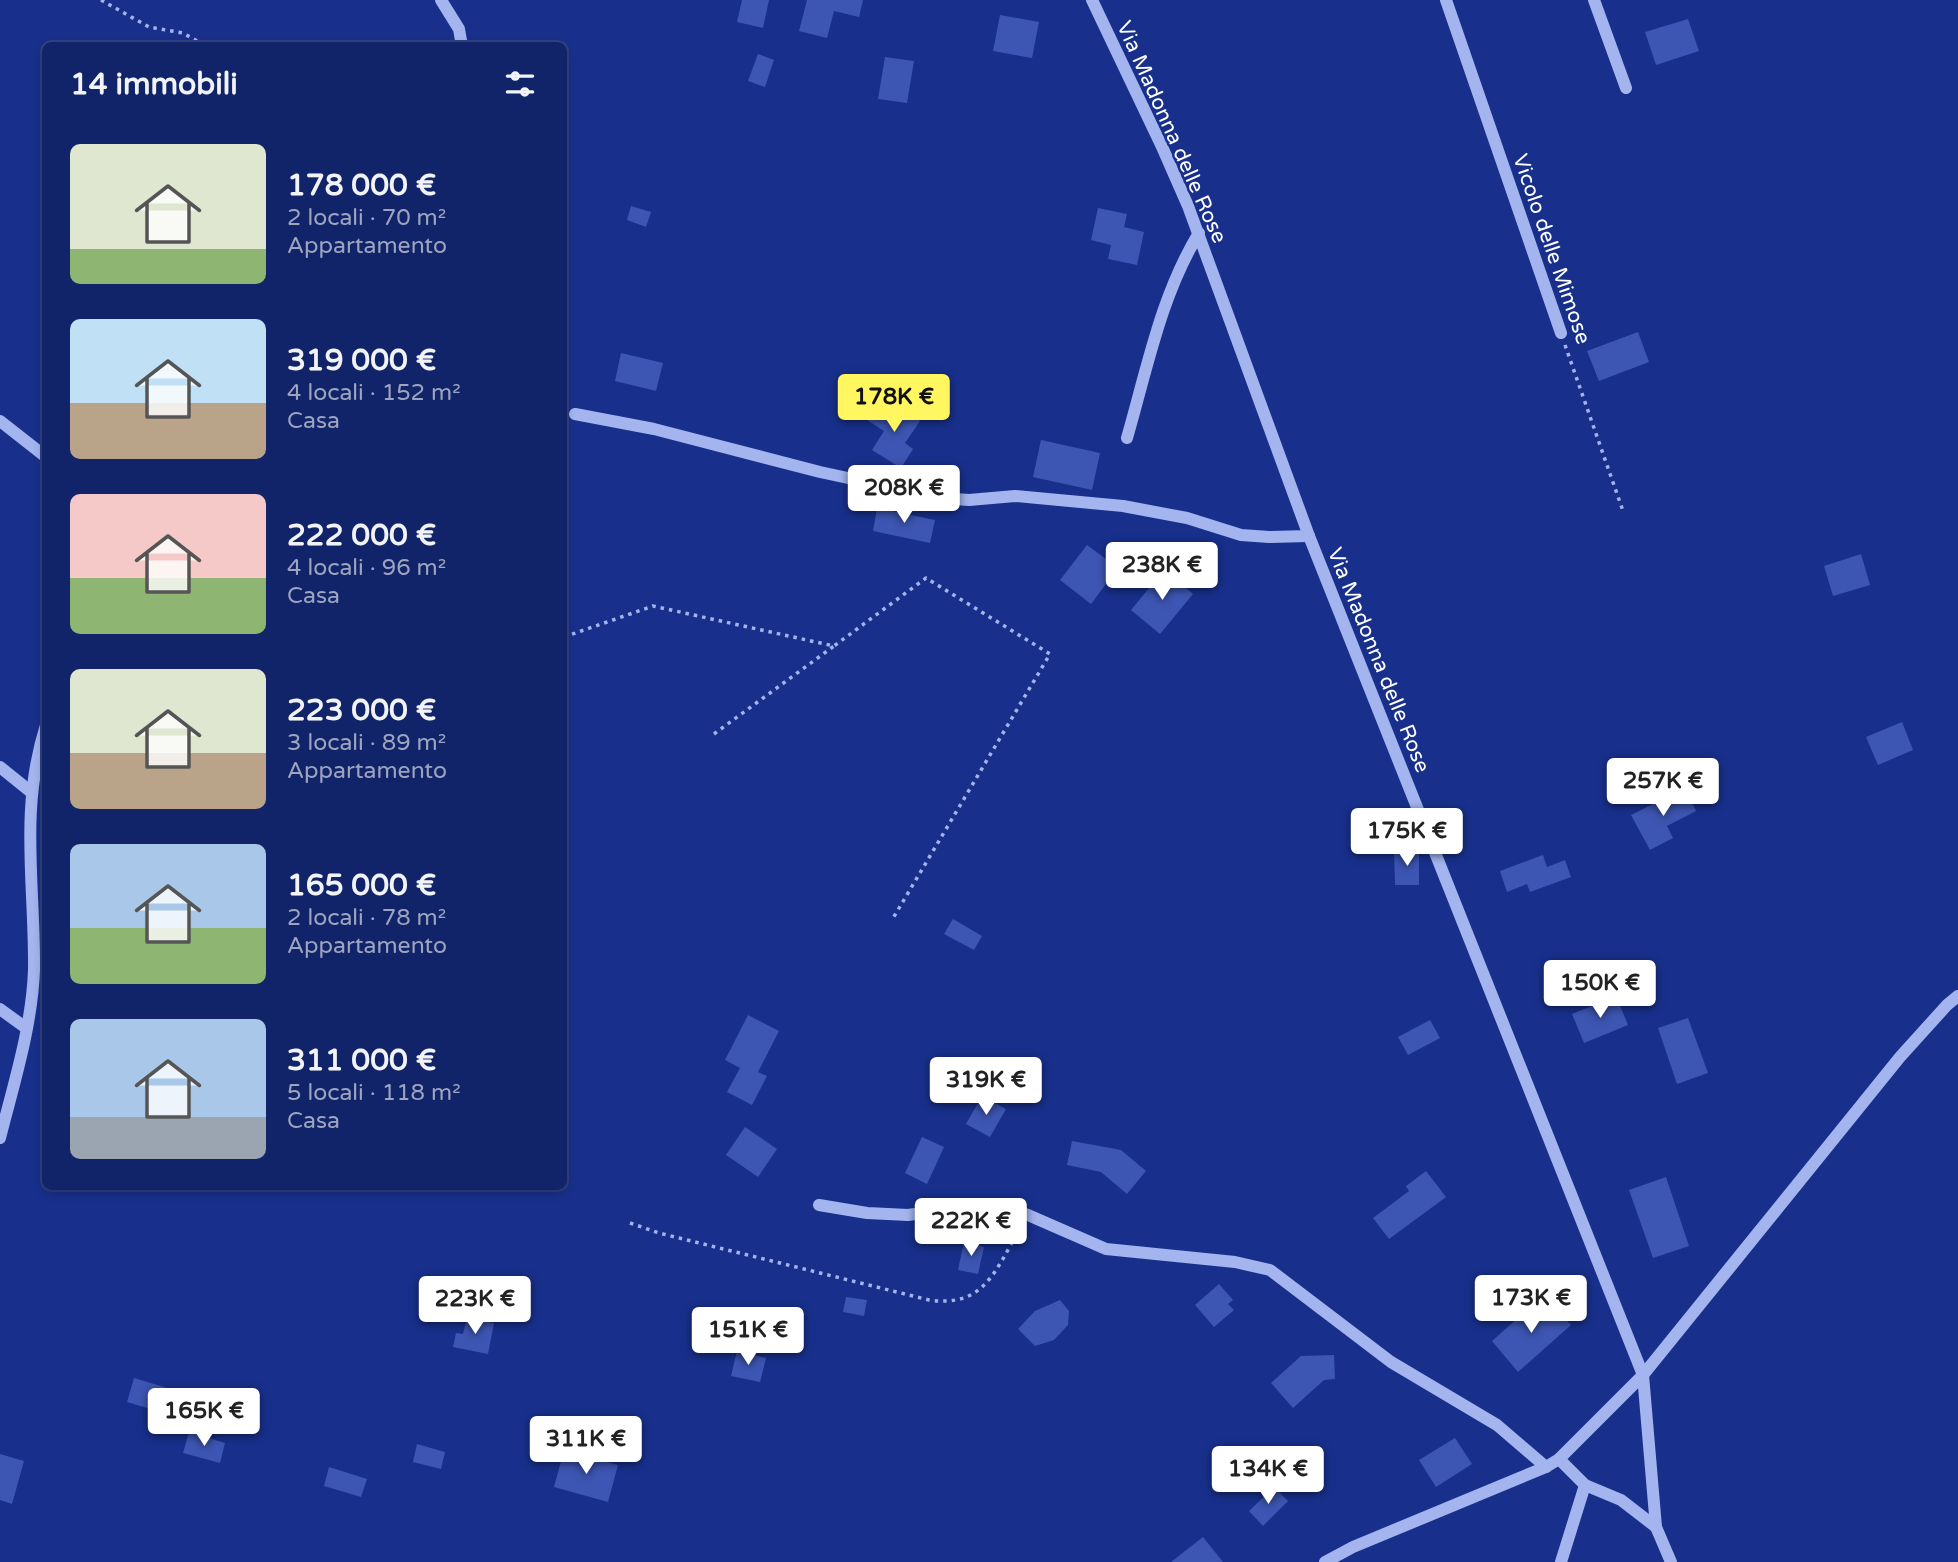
<!DOCTYPE html>
<html lang="it">
<meta charset="utf-8">
<style>
:root{--surface:#122469;--page:#1b2c6f;--text:#f1f3f6;--muted:#9ca4c0;--line:#31417d;--accent:#fff660}
body{margin:0;font-family:"Varela Round",sans-serif;background:var(--page);color:var(--text);height:100vh;display:flex;flex-direction:column;font-size:26px;white-space:nowrap}
*{box-sizing:border-box;margin:0}
p{font-size:23px;color:var(--muted)}
.icon{flex:none;width:38px;height:38px;fill:none;stroke:currentColor;stroke-width:2;stroke-linecap:round;stroke-linejoin:round}
.map{position:relative;flex:1;overflow:hidden}
.sheet{position:absolute;left:42px;top:42px;width:525px;height:1148px;display:flex;flex-direction:column;background:var(--surface);border-radius:10px;box-shadow:0 4px 10px #0003,0 0 0 2px var(--line)}
.sheet>*{flex:none}
.price{position:absolute;translate:-50% -60px;padding:0 16px;border-radius:7px;background:#fff;color:#222;font-size:23px;line-height:46px;filter:drop-shadow(0 2px 4px #0008)}
.price::after{content:'';position:absolute;left:50%;top:42px;width:21px;height:16px;margin-left:-10px;background:inherit;clip-path:polygon(0 0,100% 0,50% 100%)}
.price.on{background:var(--accent);color:#111}
ul{padding:0;list-style:none}
li{display:flex;align-items:center;gap:21px;height:175px;padding:0 28px}
li span{display:grid;place-items:center;flex:none;width:196px;height:140px;border-radius:10px;color:#555}
li>.icon{margin-inline-start:auto}
span .icon{width:84px;height:84px;fill:#fffc;stroke-width:1}
li b{font-size:30px}
h2{display:flex;justify-content:space-between;align-items:center;height:84px;padding:0 28px;font-size:30px}
.map>svg:first-child{display:block}
.building{fill:#3d56b3}
.lines{fill:none;stroke-linecap:round;stroke-linejoin:round}
.path{stroke:#a3b4ee;stroke-width:3.5;stroke-dasharray:3.5 5;stroke-linecap:butt}
.minor{stroke:#a3b4ee;stroke-width:12}
.labels{text-anchor:middle;stroke-width:5;stroke-linejoin:round;paint-order:stroke}
.street-label{font-size:21px;fill:#fff;stroke:#18308c}
</style>
<div class="map">
<svg width="1958" height="1562" viewBox="0 0 1958 1562">
<rect width="100%" height="100%" fill="#18308c"/>
<g class="building">
<path d="M 742,0 L 769,0 L 763,28 L 737,22 Z"/>
<path d="M 807,0 L 863,0 L 859,17 L 834,11 L 827,38 L 799,31 Z"/>
<path d="M 1000,15 L 1039,22 L 1032,58 L 993,51 Z"/>
<path d="M 1688,19 L 1699,51 L 1656,65 L 1645,32 Z"/>
<path d="M 758,54 L 774,60 L 765,87 L 748,81 Z"/>
<path d="M 885,57 L 914,61 L 907,103 L 878,99 Z"/>
<path d="M 631,206 L 651,212 L 646,227 L 627,220 Z"/>
<path d="M 1098,208 L 1127,214 L 1124,227 L 1144,232 L 1137,265 L 1108,259 L 1111,245 L 1091,240 Z"/>
<path d="M 1638,332 L 1649,362 L 1599,381 L 1587,351 Z"/>
<path d="M 621,353 L 663,363 L 656,391 L 615,381 Z"/>
<path d="M 876,406 L 892,416 L 899,406 L 920,421 L 905,443 L 913,449 L 901,468 L 872,450 L 884,431 L 867,420 Z"/>
<path d="M 1041,440 L 1100,453 L 1092,490 L 1033,477 Z"/>
<path d="M 877,508 L 935,520 L 930,543 L 873,531 Z"/>
<path d="M 1087,545 L 1118,568 L 1091,604 L 1060,580 Z"/>
<path d="M 1861,554 L 1870,585 L 1833,596 L 1824,566 Z"/>
<path d="M 1164,570 L 1193,594 L 1160,634 L 1131,610 Z"/>
<path d="M 1902,722 L 1913,750 L 1878,765 L 1866,737 Z"/>
<path d="M 1685,788 L 1696,811 L 1667,826 L 1673,838 L 1650,850 L 1631,815 Z"/>
<path d="M 1394,851 L 1419,851 L 1419,885 L 1395,885 Z"/>
<path d="M 1543,855 L 1547,867 L 1565,860 L 1571,877 L 1530,892 L 1527,884 L 1507,892 L 1500,871 Z"/>
<path d="M 953,919 L 982,936 L 974,950 L 944,934 Z"/>
<path d="M 1616,996 L 1628,1025 L 1584,1043 L 1572,1014 Z"/>
<path d="M 748,1015 L 779,1031 L 758,1072 L 767,1076 L 752,1105 L 727,1092 L 740,1068 L 725,1060 Z"/>
<path d="M 1688,1018 L 1708,1073 L 1677,1084 L 1658,1028 Z"/>
<path d="M 1430,1020 L 1440,1038 L 1408,1055 L 1398,1037 Z"/>
<path d="M 982,1096 L 1006,1109 L 990,1137 L 966,1124 Z"/>
<path d="M 745,1127 L 777,1149 L 758,1177 L 726,1155 Z"/>
<path d="M 922,1137 L 944,1147 L 927,1184 L 905,1173 Z"/>
<path d="M 1072,1141 L 1121,1150 L 1146,1171 L 1127,1194 L 1101,1172 L 1067,1165 Z"/>
<path d="M 1426,1171 L 1446,1197 L 1389,1239 L 1373,1218 L 1409,1191 L 1406,1186 Z"/>
<path d="M 1666,1177 L 1689,1246 L 1653,1258 L 1629,1190 Z"/>
<path d="M 964,1242 L 984,1247 L 978,1274 L 958,1270 Z"/>
<path d="M 1219,1284 L 1233,1300 L 1228,1304 L 1234,1310 L 1214,1327 L 1195,1305 Z"/>
<path d="M 846,1297 L 867,1300 L 864,1316 L 843,1312 Z"/>
<path d="M 1060,1300 L 1069,1311 L 1068,1325 L 1054,1340 L 1035,1346 L 1018,1329 L 1035,1311 Z"/>
<path d="M 1550,1301 L 1571,1325 L 1518,1372 L 1492,1341 L 1528,1309 L 1533,1316 Z"/>
<path d="M 467,1318 L 494,1323 L 488,1354 L 453,1347 L 456,1333 L 463,1334 Z"/>
<path d="M 737,1351 L 766,1358 L 760,1382 L 731,1376 Z"/>
<path d="M 1334,1355 L 1335,1379 L 1324,1380 L 1293,1408 L 1271,1383 L 1301,1356 Z"/>
<path d="M 134,1378 L 181,1392 L 174,1416 L 127,1402 Z"/>
<path d="M 189,1432 L 225,1443 L 220,1463 L 183,1453 Z"/>
<path d="M 1455,1438 L 1472,1464 L 1436,1487 L 1419,1460 Z"/>
<path d="M 417,1444 L 445,1452 L 441,1469 L 413,1462 Z"/>
<path d="M 564,1450 L 618,1465 L 608,1502 L 554,1487 Z"/>
<path d="M 0,1454 L 24,1461 L 12,1504 L 0,1500 Z"/>
<path d="M 329,1467 L 367,1479 L 361,1497 L 324,1486 Z"/>
<path d="M 1274,1487 L 1288,1501 L 1263,1526 L 1249,1511 Z"/>
<path d="M 1203,1537 L 1223,1562 L 1171,1562 Z"/>
</g>
<g class="lines">
<g class="path">
<path d="M 101,0 L 149,27 L 183,33 L 206,46"/>
<path d="M 1565,345 L 1623,511"/>
<path d="M 564,637 L 653,606 L 834,646 L 926,578 L 1050,654 L 892,920"/>
<path d="M 714,734 L 834,646"/>
<path d="M 630,1223 L 659,1233 L 929,1300 C 985,1308 995,1270 1020,1229"/>
</g>
<g class="minor">
<path d="M 441,0 L 459,29 L 462,46"/>
<path d="M 1092,0 L 1163,149 L 1188,206 L 1309,536 L 1643,1375 L 1656,1527 L 1671,1562"/>
<path d="M 1446,0 L 1561,333"/>
<path d="M 1594,0 L 1626,88"/>
<path d="M 575,414 L 654,429 L 820,472 L 941,498 L 969,500 L 1015,496 L 1123,506 L 1187,518 L 1241,535 L 1269,537 L 1309,536"/>
<path d="M 0,421 L 46,457"/>
<path d="M 1127,438 C 1147,369 1161,295 1199,233"/>
<path d="M 0,767 L 31,792"/>
<path d="M 0,1009 L 26,1028"/>
<path d="M 0,1138 C 14,1083 32,1026 34,970 C 35,884 19,810 46,725"/>
<path d="M 819,1205 L 867,1213 L 908,1215 L 976,1205 L 1001,1206 L 1028,1215 L 1106,1249 L 1235,1262 L 1270,1270 L 1391,1362 L 1497,1425 L 1546,1467"/>
<path d="M 1559,1459 L 1585,1485 L 1621,1500 L 1656,1527"/>
<path d="M 1325,1562 L 1353,1547 L 1546,1467 L 1559,1459 L 1643,1375 L 1900,1057 L 1947,1005 L 1958,996"/>
<path d="M 1561,1562 L 1585,1485"/>
</g>
</g>
<g class="labels">
<g class="street-label">
<text transform="translate(1172 132) rotate(66)" y="7">Via Madonna delle Rose</text>
<text transform="translate(1552 249) rotate(71)" y="7">Vicolo delle Mimose</text>
<text transform="translate(1379 660) rotate(68)" y="7">Via Madonna delle Rose</text>
</g>
</g>
</svg>
<b class="price on" style="left:894px;top:434px">178K €</b>
<b class="price" style="left:904px;top:525px">208K €</b>
<b class="price" style="left:1162px;top:602px">238K €</b>
<b class="price" style="left:1663px;top:818px">257K €</b>
<b class="price" style="left:1407px;top:868px">175K €</b>
<b class="price" style="left:1600px;top:1020px">150K €</b>
<b class="price" style="left:986px;top:1117px">319K €</b>
<b class="price" style="left:971px;top:1258px">222K €</b>
<b class="price" style="left:1531px;top:1335px">173K €</b>
<b class="price" style="left:475px;top:1336px">223K €</b>
<b class="price" style="left:748px;top:1367px">151K €</b>
<b class="price" style="left:204px;top:1448px">165K €</b>
<b class="price" style="left:586px;top:1476px">311K €</b>
<b class="price" style="left:1268px;top:1506px">134K €</b>
<section class="sheet">
<h2>14 immobili<svg class="icon" aria-label="filters" viewBox="0 0 24 24"><path d="M4 7h16M4 17h16"/><circle cx="9" cy="7" r="2"/><circle cx="15" cy="17" r="2"/></svg></h2>
<ul>
<li><span style="background:linear-gradient(#dfe7d0 75%,#8fb573 0)"><svg class="icon" aria-label="home" viewBox="0 0 24 24"><path d="M3 11l9-7 9 7M6 9v11h12V9"/></svg></span><div><b>178 000 €</b><p>2 locali · 70 m²</p><p>Appartamento</p></div></li>
<li><span style="background:linear-gradient(#bfe0f5 60%,#b9a48a 0)"><svg class="icon" aria-label="home" viewBox="0 0 24 24"><path d="M3 11l9-7 9 7M6 9v11h12V9"/></svg></span><div><b>319 000 €</b><p>4 locali · 152 m²</p><p>Casa</p></div></li>
<li><span style="background:linear-gradient(#f6c9c9 60%,#8fb573 0)"><svg class="icon" aria-label="home" viewBox="0 0 24 24"><path d="M3 11l9-7 9 7M6 9v11h12V9"/></svg></span><div><b>222 000 €</b><p>4 locali · 96 m²</p><p>Casa</p></div></li>
<li><span style="background:linear-gradient(#dfe7d0 60%,#b9a48a 0)"><svg class="icon" aria-label="home" viewBox="0 0 24 24"><path d="M3 11l9-7 9 7M6 9v11h12V9"/></svg></span><div><b>223 000 €</b><p>3 locali · 89 m²</p><p>Appartamento</p></div></li>
<li><span style="background:linear-gradient(#a9c7e8 60%,#8fb573 0)"><svg class="icon" aria-label="home" viewBox="0 0 24 24"><path d="M3 11l9-7 9 7M6 9v11h12V9"/></svg></span><div><b>165 000 €</b><p>2 locali · 78 m²</p><p>Appartamento</p></div></li>
<li><span style="background:linear-gradient(#a9c7e8 70%,#9aa5b1 0)"><svg class="icon" aria-label="home" viewBox="0 0 24 24"><path d="M3 11l9-7 9 7M6 9v11h12V9"/></svg></span><div><b>311 000 €</b><p>5 locali · 118 m²</p><p>Casa</p></div></li>
</ul>
</section>
</div>
